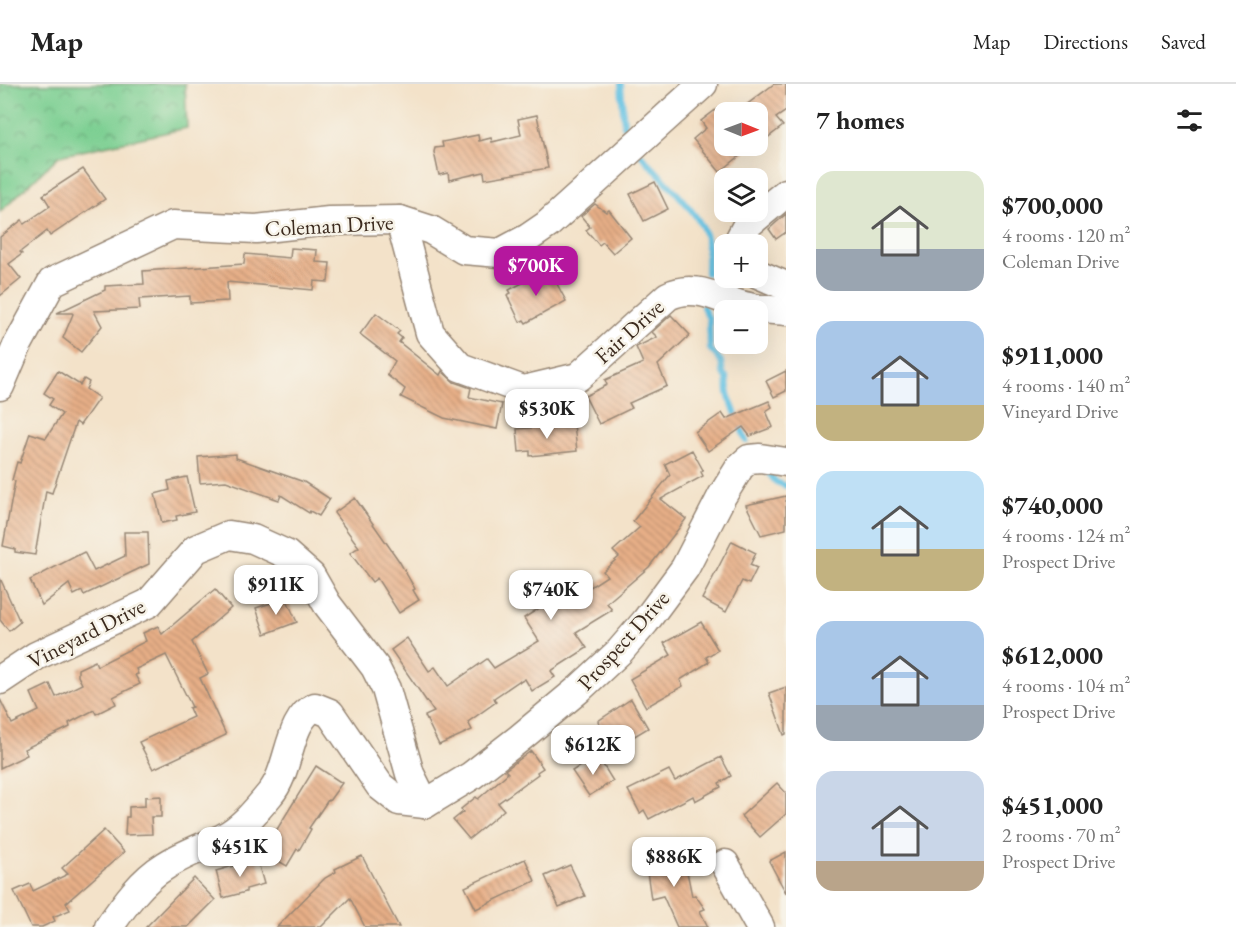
<!DOCTYPE html>
<meta charset="utf-8">
<style>
:root{--surface:#fff;--page:#f2f2f2;--text:#222;--muted:#767676;--line:#e0e0e0;--accent:#b5179e}
body{margin:0;font-family:"EB Garamond",serif;background:var(--page);color:var(--text);height:100vh;display:flex;flex-direction:column;font-size:22px;white-space:nowrap}
*{box-sizing:border-box;margin:0}
p{font-size:20px;color:var(--muted)}
.icon{flex:none;width:33px;height:33px;fill:none;stroke:currentColor;stroke-width:2;stroke-linecap:round;stroke-linejoin:round}
.map{position:relative;flex:1;overflow:hidden}
.side{display:flex;flex-direction:column;background:var(--surface);width:450px}
.side>*{flex:none}
.needle{width:39px;rotate:91deg}
.buttons{position:absolute;left:714px;top:18px;display:grid;gap:12px}
.buttons a{display:grid;place-items:center;width:54px;height:54px;border-radius:12px;background:var(--surface);box-shadow:0 6px 24px #0002;font-size:30px}
.price{position:absolute;translate:-50% -51px;padding:0 14px;border-radius:12px;background:#fff;color:#222;font-size:20px;line-height:39px;filter:drop-shadow(0 2px 3px #0008)}
.price::after{content:'';position:absolute;left:50%;top:36px;width:18px;height:14px;margin-left:-9px;background:inherit;clip-path:polygon(0 0,100% 0,50% 100%)}
.price.current{background:var(--accent);color:#fff}
ul{padding:0;list-style:none}
li{display:flex;align-items:center;gap:18px;height:150px;padding:0 30px}
li span{display:grid;place-items:center;flex:none;width:168px;height:120px;border-radius:18px;color:#555}
li>.icon{margin-inline-start:auto}
span .icon{width:72px;height:72px;fill:#fffc;stroke-width:1}
li b{font-size:26px}
h2{display:flex;justify-content:space-between;align-items:center;height:72px;padding:0 30px;font-size:26px}
header{display:flex;align-items:center;gap:36px;box-sizing:border-box;height:84px;padding:0 30px;background:var(--surface);border-bottom:2px solid var(--line)}
header strong{font-size:28px}
nav{display:flex;gap:33px;margin-inline-start:auto;font-size:21px}
main{display:flex;flex:1;min-height:0}
.map>svg:first-child{display:block}
.park{fill:url(#park-crowns);stroke:#5b7c58;stroke-width:1.5}
.lines{fill:none;stroke-linecap:round;stroke-linejoin:round}
.stream{stroke:#65c2e3;stroke-width:6}
.building{fill:url(#building-back-hatch)}
.minor-casing{stroke:#978674;stroke-width:31}
.minor{stroke:#fff;stroke-width:28}
.labels{text-anchor:middle;stroke-width:5;stroke-linejoin:round;paint-order:stroke}
.street-label{font-size:22px;fill:#3b2a1e;stroke:#f7f3e8}
</style>
<header>
<strong>Map</strong>
<nav><a>Map</a><a>Directions</a><a>Saved</a></nav>
</header>
<main>
<div class="map">
<svg width="786" height="843" viewBox="0 0 786 843">
<defs>
<pattern id="park-crowns" width="20" height="18" patternUnits="userSpaceOnUse" patternTransform="scale(1.5)"><rect width="20" height="18" fill="#7bcf92"/><path d="M2 6a3 3 0 1 1 6 0M12 15a3 3 0 1 1 6 0" fill="none" stroke="#66a877"/></pattern>
<pattern id="building-back-hatch" width="6" height="6" patternUnits="userSpaceOnUse" patternTransform="scale(1.5)"><rect width="6" height="6" fill="#e7af87"/><path d="M-1 5l2 2M0 0l6 6M5-1l2 2" fill="none" stroke="#bc8f6e"/></pattern>
</defs>
<rect width="100%" height="100%" fill="#f7f3e8"/>
<filter id="ink" filterUnits="userSpaceOnUse"><feTurbulence type="fractalNoise" baseFrequency=".0167" numOctaves="2"/><feDisplacementMap in="SourceGraphic" scale="12" xChannelSelector="R" yChannelSelector="G"/><feConvolveMatrix kernelMatrix="1 2 1 2 8 2 1 2 1" color-interpolation-filters="sRGB"/></filter>
<filter id="wash" filterUnits="userSpaceOnUse"><feTurbulence type="fractalNoise" baseFrequency=".008" numOctaves="4" result="noise"/><feDisplacementMap in="SourceGraphic" scale="24" xChannelSelector="R" yChannelSelector="G"/><feGaussianBlur stdDeviation="1.35" result="paint"/><feColorMatrix in="noise" values="0 0 0 0 0 0 0 0 0 0 0 0 0 0 0 0 0 1.4 0 .05"/><feComposite in="paint" operator="in"/></filter>
<g filter="url(#wash)">
<rect width="100%" height="100%" fill="#f3e2c9"/>
<path class="park" d="M 0,0 L 185,0 L 187,44 L 59,72 L 0,128 Z"/>
<g class="lines">
<g class="stream">
<path d="M 621,0 L 624,42"/>
<path d="M 641,71 C 657,89 697,127 704,147 C 709,160 707,175 707,189"/>
<path d="M 703,223 L 709,235 L 710,265 L 721,277 L 723,289 L 727,294 L 728,310 L 746,357"/>
<path d="M 766,386 L 776,398 L 786,402"/>
</g>
</g>
<g id="blocks">
<g class="building">
<path d="M 774,0 L 786,0 L 786,27 L 776,34 L 783,42 L 758,61 L 758,28 L 737,28 Z"/>
<path d="M 718,24 L 724,32 L 724,62 L 752,62 L 720,88 L 693,55 L 706,44 L 701,37 Z"/>
<path d="M 537,31 L 548,84 L 485,95 L 484,88 L 449,96 L 448,89 L 439,91 L 434,68 L 435,64 L 443,63 L 442,58 L 478,51 L 479,57 L 491,54 L 492,58 L 521,51 L 518,35 Z"/>
<path d="M 83,85 L 105,115 L 50,152 L 47,147 L 20,168 L 22,170 L 9,180 L 21,195 L 0,212 L 0,153 L 22,136 L 24,140 L 50,122 L 43,111 Z"/>
<path d="M 655,98 L 668,125 L 644,137 L 630,110 Z"/>
<path d="M 595,120 L 606,128 L 609,126 L 631,154 L 613,169 L 603,158 L 599,161 L 586,146 L 590,143 L 581,132 Z"/>
<path d="M 786,130 L 786,148 L 776,155 L 769,145 Z"/>
<path d="M 291,164 L 317,166 L 316,178 L 330,179 L 328,198 L 314,197 L 313,206 L 227,198 L 228,217 L 190,219 L 190,212 L 139,215 L 140,225 L 94,227 L 102,242 L 81,268 L 63,254 L 73,230 L 72,229 L 57,229 L 105,206 L 105,202 L 144,200 L 143,187 L 244,180 L 245,170 L 290,174 Z"/>
<path d="M 549,185 L 566,217 L 526,239 L 524,236 L 520,238 L 507,211 L 511,209 L 509,206 Z"/>
<path d="M 376,229 L 400,247 L 397,250 L 402,254 L 399,258 L 440,291 L 442,287 L 454,298 L 471,304 L 469,313 L 502,320 L 497,345 L 444,334 L 401,313 L 405,305 L 387,291 L 395,277 L 360,250 Z"/>
<path d="M 671,231 L 690,251 L 658,281 L 667,302 L 629,319 L 632,324 L 599,340 L 585,312 L 607,301 L 605,296 L 643,279 L 636,263 L 657,253 L 652,248 Z"/>
<path d="M 58,287 L 80,301 L 84,295 L 89,298 L 86,305 L 99,314 L 80,341 L 76,338 L 52,409 L 46,407 L 35,471 L 15,468 L 15,465 L 3,462 L 15,397 L 12,396 L 17,378 L 20,379 L 30,349 L 46,354 L 62,330 L 49,321 L 53,315 L 44,309 Z"/>
<path d="M 786,287 L 786,307 L 774,313 L 766,297 Z"/>
<path d="M 769,317 L 772,323 L 766,327 L 773,343 L 750,352 L 743,343 L 708,367 L 695,348 L 722,329 L 726,335 Z"/>
<path d="M 574,340 L 577,367 L 530,372 L 530,367 L 519,368 L 517,345 Z"/>
<path d="M 692,366 L 703,386 L 701,388 L 703,392 L 661,415 L 686,435 L 649,483 L 607,519 L 612,526 L 576,548 L 587,564 L 551,587 L 555,593 L 532,607 L 525,595 L 520,598 L 519,597 L 494,614 L 496,618 L 468,638 L 472,646 L 439,661 L 425,632 L 434,628 L 391,566 L 407,554 L 429,587 L 435,583 L 448,602 L 487,575 L 494,584 L 539,557 L 524,534 L 555,514 L 560,523 L 607,492 L 603,487 L 619,473 L 613,467 L 640,443 L 633,437 L 670,391 L 665,380 Z"/>
<path d="M 236,370 L 236,374 L 304,398 L 330,415 L 319,432 L 310,427 L 309,429 L 281,411 L 279,416 L 226,397 L 200,399 L 198,373 Z"/>
<path d="M 187,393 L 195,428 L 176,432 L 177,436 L 162,439 L 155,410 L 170,406 L 168,397 Z"/>
<path d="M 786,412 L 786,445 L 761,451 L 746,421 Z"/>
<path d="M 355,414 L 399,477 L 415,505 L 413,506 L 419,516 L 399,529 L 377,494 L 372,498 L 350,469 L 359,463 L 334,429 Z"/>
<path d="M 124,448 L 148,448 L 149,480 L 84,511 L 82,507 L 74,511 L 69,500 L 42,521 L 30,496 L 84,468 L 94,487 L 125,472 Z"/>
<path d="M 732,457 L 756,469 L 750,481 L 757,484 L 749,500 L 742,497 L 726,528 L 702,515 Z"/>
<path d="M 0,494 L 20,538 L 9,547 L 0,536 Z"/>
<path d="M 215,505 L 231,524 L 192,558 L 208,590 L 200,594 L 226,651 L 153,685 L 139,658 L 193,633 L 189,624 L 192,623 L 166,571 L 136,585 L 138,590 L 135,591 L 140,600 L 113,613 L 116,620 L 96,630 L 94,626 L 69,639 L 70,643 L 24,665 L 27,671 L 0,684 L 0,615 L 12,640 L 39,627 L 31,609 L 50,600 L 56,613 L 82,600 L 78,592 L 78,585 L 95,577 L 97,582 L 146,557 L 143,549 L 158,542 L 162,550 Z"/>
<path d="M 286,514 L 297,538 L 265,550 L 256,524 Z"/>
<path d="M 701,538 L 718,566 L 706,573 L 709,578 L 680,596 L 683,602 L 646,623 L 630,595 L 671,571 L 664,559 Z"/>
<path d="M 786,603 L 786,650 L 784,651 L 769,609 Z"/>
<path d="M 631,615 L 648,644 L 613,665 L 598,637 Z"/>
<path d="M 531,667 L 543,684 L 537,688 L 538,690 L 498,719 L 504,726 L 469,755 L 453,736 L 463,728 L 461,725 L 476,713 L 478,715 L 508,689 L 505,686 Z"/>
<path d="M 597,671 L 613,697 L 589,712 L 572,687 Z"/>
<path d="M 721,673 L 731,692 L 719,699 L 721,703 L 695,717 L 693,712 L 649,735 L 644,726 L 640,729 L 628,706 L 669,686 L 675,697 Z"/>
<path d="M 316,682 L 342,699 L 329,717 L 328,716 L 309,744 L 311,745 L 299,766 L 297,765 L 287,782 L 263,768 Z"/>
<path d="M 777,699 L 786,709 L 786,730 L 760,753 L 741,732 Z"/>
<path d="M 161,712 L 161,733 L 151,733 L 152,750 L 125,751 L 126,733 L 129,733 L 129,723 L 145,722 L 145,713 Z"/>
<path d="M 104,746 L 124,768 L 66,819 L 70,826 L 53,833 L 55,837 L 42,843 L 31,843 L 14,807 L 30,800 L 33,807 L 68,790 L 62,784 Z"/>
<path d="M 664,763 L 667,775 L 679,773 L 680,779 L 685,778 L 692,812 L 695,811 L 705,825 L 700,827 L 708,843 L 677,843 L 663,812 L 651,815 L 644,767 Z"/>
<path d="M 786,768 L 786,809 L 769,777 Z"/>
<path d="M 362,772 L 399,843 L 365,843 L 350,814 L 321,843 L 277,843 L 325,794 L 336,788 L 335,785 Z"/>
<path d="M 257,775 L 264,800 L 246,805 L 246,808 L 223,814 L 216,787 Z"/>
<path d="M 525,775 L 535,797 L 476,825 L 465,803 Z"/>
<path d="M 570,781 L 585,812 L 559,823 L 545,792 Z"/>
<path d="M 194,794 L 215,816 L 188,843 L 146,843 Z"/>
</g>
</g>
</g>
<g filter="url(#ink)">
<use href="#blocks" fill-opacity="0" stroke="#978674" stroke-width="1.5"/>
<g class="lines">
<defs>
<g id="minor">
<path d="M 400,136 L 430,249 L 460,283 L 523,306 L 578,293 L 668,212 C 696,198 721,217 749,223 C 761,226 774,226 786,227"/>
<path d="M 737,160 L 747,141 L 786,109"/>
<path d="M 758,190 L 786,202"/>
<path d="M 0,302 L 17,262 L 52,198 L 173,141 L 256,145 L 329,137 L 400,136 L 431,146 L 464,166 L 500,169 L 528,154 L 547,141 L 703,0"/>
<path d="M 0,596 L 36,572 L 149,519 L 196,465 L 229,451 L 253,455 L 286,470 L 311,492 L 327,520 L 375,583 L 386,605 L 410,690 L 425,720"/>
<path d="M 725,780 L 760,843"/>
<path d="M 109,843 C 124,821 142,796 165,782 C 183,770 204,763 223,754 C 242,744 256,727 270,710 C 291,686 287,636 315,623 L 330,629 L 380,702 L 399,717 L 425,720 L 471,692 L 520,654 L 579,605 L 620,567 L 645,538 L 685,484 L 722,412 L 740,383 L 749,375 L 760,374 L 786,378"/>
</g>
</defs>
<use href="#minor" class="minor-casing"/>
<use href="#minor" class="minor"/>
</g>
</g>
<g class="labels">
<g class="street-label">
<text transform="translate(329 141) rotate(-3)" y="8">Coleman Drive</text>
<text transform="translate(629 247) rotate(-42)" y="8">Fair Drive</text>
<text transform="translate(86 549) rotate(-27)" y="8">Vineyard Drive</text>
<text transform="translate(623 556) rotate(-48)" y="8">Prospect Drive</text>
</g>
</g>
</svg>
<div class="buttons">
<a><svg class="needle" viewBox="-14 -14 28 28"><path d="M0-13l5 13h-10z" fill="#e53935"/><path d="M0 13l5-13h-10z" fill="#767676"/></svg></a>
<a><svg class="icon" aria-label="layers" viewBox="0 0 24 24"><path d="M12 4l9 5-9 5-9-5zM3 14l9 5 9-5"/></svg></a>
<a>+</a>
<a>−</a>
</div>
<b class="price current" style="left:536px;top:213px">$700K</b>
<b class="price" style="left:547px;top:356px">$530K</b>
<b class="price" style="left:276px;top:532px">$911K</b>
<b class="price" style="left:551px;top:537px">$740K</b>
<b class="price" style="left:593px;top:692px">$612K</b>
<b class="price" style="left:240px;top:794px">$451K</b>
<b class="price" style="left:674px;top:804px">$886K</b>
</div>
<section class="side">
<h2>7 homes<svg class="icon" aria-label="filters" viewBox="0 0 24 24"><path d="M4 7h16M4 17h16"/><circle cx="9" cy="7" r="2"/><circle cx="15" cy="17" r="2"/></svg></h2>
<ul>
<li><span style="background:linear-gradient(#dfe7d0 65%,#9aa5b1 0)"><svg class="icon" aria-label="home" viewBox="0 0 24 24"><path d="M3 11l9-7 9 7M6 9v11h12V9"/></svg></span><div><b>$700,000</b><p>4 rooms · 120 m²</p><p>Coleman Drive</p></div></li>
<li><span style="background:linear-gradient(#a9c7e8 70%,#c2b280 0)"><svg class="icon" aria-label="home" viewBox="0 0 24 24"><path d="M3 11l9-7 9 7M6 9v11h12V9"/></svg></span><div><b>$911,000</b><p>4 rooms · 140 m²</p><p>Vineyard Drive</p></div></li>
<li><span style="background:linear-gradient(#bfe0f5 65%,#c2b280 0)"><svg class="icon" aria-label="home" viewBox="0 0 24 24"><path d="M3 11l9-7 9 7M6 9v11h12V9"/></svg></span><div><b>$740,000</b><p>4 rooms · 124 m²</p><p>Prospect Drive</p></div></li>
<li><span style="background:linear-gradient(#a9c7e8 70%,#9aa5b1 0)"><svg class="icon" aria-label="home" viewBox="0 0 24 24"><path d="M3 11l9-7 9 7M6 9v11h12V9"/></svg></span><div><b>$612,000</b><p>4 rooms · 104 m²</p><p>Prospect Drive</p></div></li>
<li><span style="background:linear-gradient(#c9d6e8 75%,#b9a48a 0)"><svg class="icon" aria-label="home" viewBox="0 0 24 24"><path d="M3 11l9-7 9 7M6 9v11h12V9"/></svg></span><div><b>$451,000</b><p>2 rooms · 70 m²</p><p>Prospect Drive</p></div></li>
</ul>
</section>
</main>
